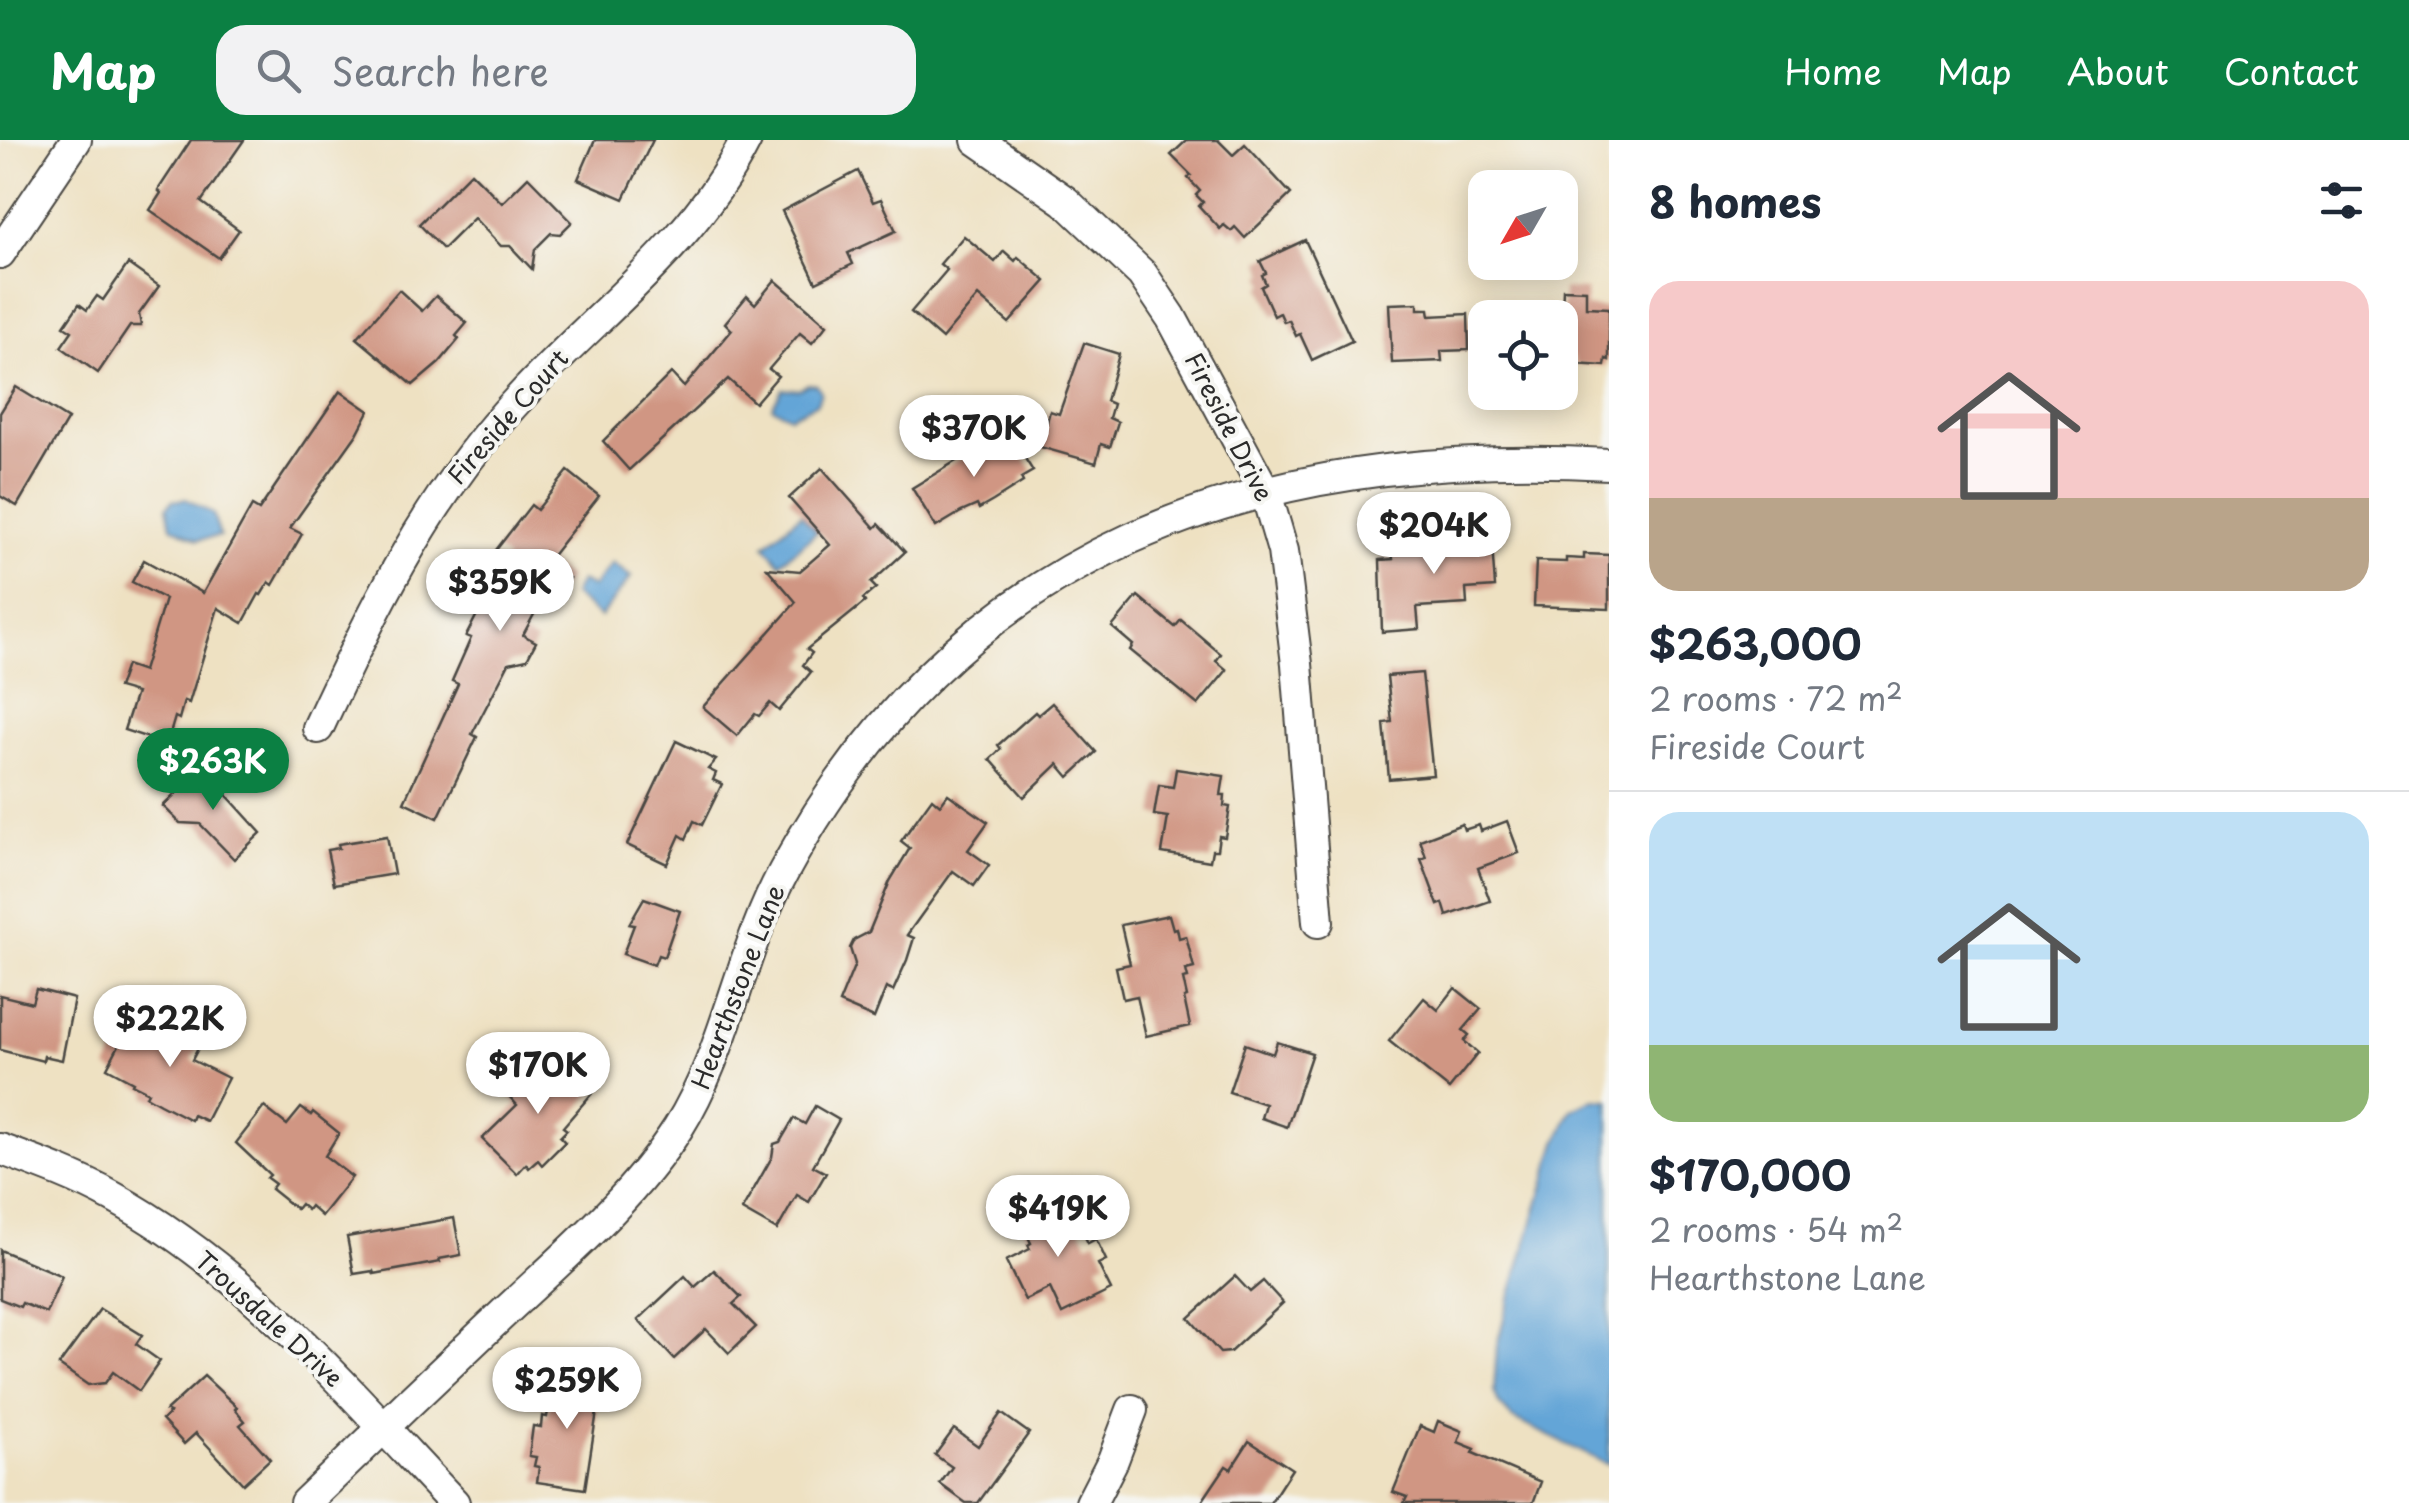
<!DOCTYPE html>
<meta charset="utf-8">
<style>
:root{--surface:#fff;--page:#f2f2f3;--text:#1f2937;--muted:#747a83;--line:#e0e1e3;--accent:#0b8043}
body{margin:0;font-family:"Playpen Sans",sans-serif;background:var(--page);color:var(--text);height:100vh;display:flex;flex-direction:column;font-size:38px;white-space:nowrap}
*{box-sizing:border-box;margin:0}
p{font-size:32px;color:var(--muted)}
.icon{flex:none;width:55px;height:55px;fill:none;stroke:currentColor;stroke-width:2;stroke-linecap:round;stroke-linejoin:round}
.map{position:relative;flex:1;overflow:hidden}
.panel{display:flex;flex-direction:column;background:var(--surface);width:800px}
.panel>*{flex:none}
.needle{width:65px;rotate:231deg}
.controls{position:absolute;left:1468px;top:30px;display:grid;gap:20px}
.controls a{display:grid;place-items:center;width:110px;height:110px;border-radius:20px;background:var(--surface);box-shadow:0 5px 25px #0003;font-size:50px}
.price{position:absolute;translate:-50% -85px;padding:0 22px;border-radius:35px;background:#fff;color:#222;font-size:32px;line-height:65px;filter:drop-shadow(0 2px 5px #0008)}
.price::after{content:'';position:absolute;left:50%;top:60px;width:30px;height:22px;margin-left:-15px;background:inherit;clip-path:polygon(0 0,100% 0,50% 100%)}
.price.selected{background:var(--accent);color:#fff}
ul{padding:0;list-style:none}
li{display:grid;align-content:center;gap:20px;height:530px;padding:0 40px}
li+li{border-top:2px solid var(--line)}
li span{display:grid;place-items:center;height:310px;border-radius:30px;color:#555}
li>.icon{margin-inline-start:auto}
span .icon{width:180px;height:180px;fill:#fffc;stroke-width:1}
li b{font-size:42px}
h2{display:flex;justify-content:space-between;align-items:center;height:120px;padding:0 40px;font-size:42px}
header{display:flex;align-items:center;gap:60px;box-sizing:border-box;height:140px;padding:0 50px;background:var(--accent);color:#fff}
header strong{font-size:48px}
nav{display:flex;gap:55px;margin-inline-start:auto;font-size:35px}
.search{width:700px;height:90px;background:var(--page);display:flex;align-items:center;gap:25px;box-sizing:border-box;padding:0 35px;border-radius:30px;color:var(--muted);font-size:38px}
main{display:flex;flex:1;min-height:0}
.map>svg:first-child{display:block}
.water{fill:#63a5d7;stroke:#476881;stroke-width:2.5}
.building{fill:#d09683}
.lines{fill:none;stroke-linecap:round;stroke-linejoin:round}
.street-casing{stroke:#484642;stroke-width:34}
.street{stroke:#fff;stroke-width:30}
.labels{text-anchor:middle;stroke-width:8;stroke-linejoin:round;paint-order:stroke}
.street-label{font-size:25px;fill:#2b2b2b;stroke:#f6f6f2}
</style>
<header>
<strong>Map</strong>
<div class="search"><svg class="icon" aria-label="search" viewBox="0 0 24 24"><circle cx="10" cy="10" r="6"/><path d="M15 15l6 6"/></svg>Search here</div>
<nav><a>Home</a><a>Map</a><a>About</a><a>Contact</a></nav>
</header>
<main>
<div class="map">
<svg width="1609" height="1363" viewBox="0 0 1609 1363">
<rect width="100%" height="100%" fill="#f6f6f2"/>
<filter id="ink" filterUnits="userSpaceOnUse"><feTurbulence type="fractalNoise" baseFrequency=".01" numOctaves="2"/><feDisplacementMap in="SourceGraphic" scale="20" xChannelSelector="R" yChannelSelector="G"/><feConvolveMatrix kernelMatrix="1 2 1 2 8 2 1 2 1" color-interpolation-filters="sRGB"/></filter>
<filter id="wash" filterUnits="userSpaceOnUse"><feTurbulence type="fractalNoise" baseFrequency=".0048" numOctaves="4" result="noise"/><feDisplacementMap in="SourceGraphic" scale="40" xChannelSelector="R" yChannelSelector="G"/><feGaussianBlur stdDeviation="2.25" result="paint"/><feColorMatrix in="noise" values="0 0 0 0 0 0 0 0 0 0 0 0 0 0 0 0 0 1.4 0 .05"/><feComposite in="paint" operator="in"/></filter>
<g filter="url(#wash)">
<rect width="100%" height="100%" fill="#eee1c2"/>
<g class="water">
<path d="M 808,244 L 817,245 L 821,252 L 817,263 L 790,276 L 772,267 L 782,249 L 800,249 Z"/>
<path d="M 186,359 L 213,374 L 220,396 L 198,400 L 171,386 L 167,367 L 172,361 Z"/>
<path d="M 801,374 L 817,392 L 780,423 L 765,405 Z"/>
<path d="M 612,423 L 631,437 L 600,477 L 573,455 L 580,441 L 593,447 Z"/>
<path d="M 1594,959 L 1609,960 L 1609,1325 L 1512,1278 L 1499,1264 L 1494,1251 L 1497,1206 L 1505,1174 L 1557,1002 L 1572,970 Z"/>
</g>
<g id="blocks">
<g class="building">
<path d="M 191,0 L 244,0 L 201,62 L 239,90 L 219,118 L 150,70 L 161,53 L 158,50 Z"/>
<path d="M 595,0 L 653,0 L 624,59 L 578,39 Z"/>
<path d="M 1187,0 L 1218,0 L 1233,15 L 1245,4 L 1291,54 L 1245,98 L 1235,87 L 1231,91 L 1224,85 L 1220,89 L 1199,66 L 1203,62 L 1196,55 L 1200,51 L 1188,38 L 1191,35 L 1171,15 Z"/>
<path d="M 858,31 L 873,62 L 881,59 L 896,91 L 848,113 L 853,124 L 816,142 L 782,71 Z"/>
<path d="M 471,32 L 502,63 L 528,37 L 572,82 L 560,94 L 551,93 L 535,109 L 532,129 L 510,106 L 501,106 L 474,78 L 443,109 L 419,84 Z"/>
<path d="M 964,96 L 995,122 L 1004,111 L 1015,121 L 1018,117 L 1046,141 L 1009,183 L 978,156 L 942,199 L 911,172 L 947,130 L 940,124 Z"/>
<path d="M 1305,100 L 1352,201 L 1312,220 L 1300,194 L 1296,196 L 1289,180 L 1284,182 L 1280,173 L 1274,176 L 1261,147 L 1266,144 L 1262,135 L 1266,133 L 1260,121 Z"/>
<path d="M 128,124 L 159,146 L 139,174 L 141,186 L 130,186 L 98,233 L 61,207 L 72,191 L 64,186 L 79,164 L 87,170 L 97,156 L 103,160 Z"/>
<path d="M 775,140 L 827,185 L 812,203 L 800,193 L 769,229 L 778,236 L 755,263 L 728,239 L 629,330 L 603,301 L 671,233 L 684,247 L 732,190 L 725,183 L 747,156 L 755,164 Z"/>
<path d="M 1563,149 L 1586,150 L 1586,167 L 1609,168 L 1609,220 L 1606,219 L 1605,226 L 1574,224 L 1574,218 L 1560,214 Z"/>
<path d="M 399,150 L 422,171 L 436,156 L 467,183 L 456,196 L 459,199 L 439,223 L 413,245 L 357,198 Z"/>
<path d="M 1418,163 L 1418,169 L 1429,169 L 1430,176 L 1468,174 L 1469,210 L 1441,211 L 1442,221 L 1392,223 L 1389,164 Z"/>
<path d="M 1084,203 L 1119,214 L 1106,261 L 1113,264 L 1109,278 L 1118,282 L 1110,307 L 1101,304 L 1096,323 L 1040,307 L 1050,271 L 1059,274 Z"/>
<path d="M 16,247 L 68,279 L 17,366 L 0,356 L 0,273 Z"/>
<path d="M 340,251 L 369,271 L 357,294 L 290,388 L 302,394 L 273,445 L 269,442 L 261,455 L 259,454 L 243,483 L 218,468 L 189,563 L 184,561 L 179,579 L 175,577 L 167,604 L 124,590 L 136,553 L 118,548 L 126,525 L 143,531 L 165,459 L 132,442 L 144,420 L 203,453 L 252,366 L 259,370 Z"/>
<path d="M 1007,290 L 1033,331 L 1021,338 L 1023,342 L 993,361 L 979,369 L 977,365 L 961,372 L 936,387 L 912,348 Z"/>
<path d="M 822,328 L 875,388 L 879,384 L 905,412 L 871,443 L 876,448 L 863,459 L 865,462 L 807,509 L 812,513 L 803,525 L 811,532 L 779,571 L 770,563 L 759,576 L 755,574 L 737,596 L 703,567 L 796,462 L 767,428 L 800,431 L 830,405 L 789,358 Z"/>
<path d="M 568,331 L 599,356 L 547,422 L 569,438 L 555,456 L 547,450 L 523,495 L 536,502 L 527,519 L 509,523 L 472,594 L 477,597 L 438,678 L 404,662 L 458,544 L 452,541 L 471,498 L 466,496 L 506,418 L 496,410 L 531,365 L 537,370 Z"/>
<path d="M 1491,391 L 1495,447 L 1466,449 L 1467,464 L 1417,467 L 1419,489 L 1382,492 L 1380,420 L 1393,419 L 1392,412 L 1412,411 L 1412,402 L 1444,400 L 1444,395 Z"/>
<path d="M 1584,414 L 1609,415 L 1609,469 L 1534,466 L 1536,421 L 1566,422 L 1566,418 L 1584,419 Z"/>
<path d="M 1138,456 L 1175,487 L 1181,480 L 1221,514 L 1216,521 L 1227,530 L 1198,565 L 1130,510 L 1133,505 L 1112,487 Z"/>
<path d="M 1422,533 L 1433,635 L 1389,639 L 1384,583 L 1392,582 L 1387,536 Z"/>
<path d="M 1052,563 L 1096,612 L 1069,637 L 1058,624 L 1024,657 L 990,619 L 1001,609 L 998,605 L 1035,572 L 1038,575 Z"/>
<path d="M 676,601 L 716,620 L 708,629 L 716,633 L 713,640 L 722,644 L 702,685 L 694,681 L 686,699 L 680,695 L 667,724 L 627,705 Z"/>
<path d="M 202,628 L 261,693 L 234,719 L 200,684 L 180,683 L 163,666 Z"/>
<path d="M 1176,629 L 1224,636 L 1221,655 L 1225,655 L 1224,666 L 1230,667 L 1225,697 L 1219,696 L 1217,710 L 1212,710 L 1210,721 L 1162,713 L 1168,677 L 1154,675 L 1159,645 L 1173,647 Z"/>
<path d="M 948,654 L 988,682 L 968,710 L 989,725 L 974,746 L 953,731 L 907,795 L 914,798 L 907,820 L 893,851 L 886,848 L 874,878 L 839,863 L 855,824 L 850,808 L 854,800 L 869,792 L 890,741 L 910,708 L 901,701 L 932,658 L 940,665 Z"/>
<path d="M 1507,681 L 1519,713 L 1478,728 L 1490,761 L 1447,776 L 1443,763 L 1438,765 L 1421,719 L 1426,717 L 1420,700 L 1462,684 L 1464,690 L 1479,685 L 1481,691 Z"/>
<path d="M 387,696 L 394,734 L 334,744 L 327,710 L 339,708 L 338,704 Z"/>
<path d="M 644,758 L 680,771 L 664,817 L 658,815 L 654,825 L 623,814 L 634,785 L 629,784 Z"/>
<path d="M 1169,775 L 1173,789 L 1177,788 L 1179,798 L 1186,796 L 1194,828 L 1186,830 L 1188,838 L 1183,839 L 1187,857 L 1184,858 L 1190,886 L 1146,896 L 1137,856 L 1123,859 L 1116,827 L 1130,824 L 1121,785 Z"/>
<path d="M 1455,848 L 1481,869 L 1463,890 L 1469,895 L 1464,901 L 1478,913 L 1449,949 L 1389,901 L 1424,858 L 1438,870 Z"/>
<path d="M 36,849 L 74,859 L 62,920 L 44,916 L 43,921 L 0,910 L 0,855 L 32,863 Z"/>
<path d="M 176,878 L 206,893 L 192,920 L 228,938 L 206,981 L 193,975 L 191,980 L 160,964 L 146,956 L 148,952 L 132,944 L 133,942 L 107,928 L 128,888 L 163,905 Z"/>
<path d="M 1277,902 L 1312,913 L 1287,987 L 1261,978 L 1265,964 L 1229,952 L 1245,904 L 1273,914 Z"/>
<path d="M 563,920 L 594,951 L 563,987 L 567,990 L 560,997 L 565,1002 L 542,1025 L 538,1020 L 529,1028 L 526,1024 L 517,1034 L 482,999 L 517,965 L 507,954 L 528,933 L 538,944 Z"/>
<path d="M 815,966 L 839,980 L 813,1026 L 826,1033 L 809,1062 L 797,1055 L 777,1090 L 742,1070 L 772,1017 L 774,1004 L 780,1002 L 794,978 L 805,984 Z"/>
<path d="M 264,967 L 287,985 L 301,968 L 311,975 L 313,972 L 339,993 L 325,1016 L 352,1037 L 321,1076 L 310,1066 L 307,1070 L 300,1064 L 296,1069 L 271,1049 L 275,1044 L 267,1038 L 270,1035 L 236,1003 Z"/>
<path d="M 1040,1057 L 1054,1086 L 1075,1076 L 1088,1103 L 1096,1099 L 1106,1120 L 1098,1124 L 1111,1150 L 1062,1174 L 1050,1148 L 1025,1160 L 1006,1121 L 1030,1109 L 1028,1105 L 1031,1103 L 1015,1070 Z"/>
<path d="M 454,1078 L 461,1115 L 439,1119 L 440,1122 L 374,1134 L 373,1131 L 354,1134 L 347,1097 Z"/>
<path d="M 0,1110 L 62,1136 L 46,1173 L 22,1163 L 20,1167 L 0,1159 Z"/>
<path d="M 714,1130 L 741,1157 L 733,1164 L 756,1187 L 729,1213 L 706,1189 L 674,1219 L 638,1180 L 685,1136 L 695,1147 Z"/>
<path d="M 1235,1136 L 1250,1152 L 1263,1141 L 1283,1163 L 1230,1212 L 1220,1213 L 1189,1178 Z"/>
<path d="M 100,1169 L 142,1195 L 136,1204 L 160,1221 L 139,1251 L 113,1232 L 105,1243 L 88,1245 L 59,1225 Z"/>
<path d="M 558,1232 L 602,1239 L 585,1349 L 537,1342 L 539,1327 L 534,1326 L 536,1317 L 529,1316 L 533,1286 L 541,1287 L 542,1276 L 547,1277 L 550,1260 L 554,1260 Z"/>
<path d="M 204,1236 L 237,1267 L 235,1269 L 245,1281 L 240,1285 L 270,1319 L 243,1344 L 196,1293 L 184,1304 L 162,1280 L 170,1273 L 166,1271 Z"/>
<path d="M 1001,1273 L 1029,1293 L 978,1363 L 966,1363 L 940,1344 L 952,1327 L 935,1315 L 954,1289 L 978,1306 Z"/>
<path d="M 1438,1281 L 1462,1291 L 1458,1302 L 1475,1309 L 1473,1313 L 1541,1342 L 1533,1363 L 1404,1363 L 1407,1357 L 1393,1352 L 1420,1286 L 1434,1292 Z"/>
<path d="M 1249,1301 L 1292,1329 L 1270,1363 L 1201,1363 L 1226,1326 L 1231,1329 Z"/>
</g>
</g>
</g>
<g filter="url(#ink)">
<use href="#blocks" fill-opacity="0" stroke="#484642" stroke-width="2.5"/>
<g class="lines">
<defs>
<g id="street">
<path d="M 977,0 L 1065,61 L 1142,134 L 1171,177 L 1266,353 L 1283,411 L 1297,524 L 1318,782"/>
<path d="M 0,113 L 76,0"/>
<path d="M 318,588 C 370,476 423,367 505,274 C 585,182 690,111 746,0"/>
<path d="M 0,1009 C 38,1023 77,1037 113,1057 C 248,1131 350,1253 454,1363"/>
<path d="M 305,1363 C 372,1298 439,1234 506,1171 C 567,1114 633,1058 678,988 C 728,908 739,813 784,731 C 960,407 1255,305 1609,324"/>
<path d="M 1091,1363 L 1113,1320 L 1132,1270"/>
</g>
</defs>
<use href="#street" class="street-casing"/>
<use href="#street" class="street"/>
</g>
</g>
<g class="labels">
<g class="street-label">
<text transform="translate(508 277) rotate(-49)" y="9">Fireside Court</text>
<text transform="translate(1229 287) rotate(63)" y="9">Fireside Drive</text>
<text transform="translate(738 847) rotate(-69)" y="9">Hearthstone Lane</text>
<text transform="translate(269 1179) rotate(42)" y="9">Trousdale Drive</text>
</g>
</g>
</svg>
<div class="controls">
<a><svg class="needle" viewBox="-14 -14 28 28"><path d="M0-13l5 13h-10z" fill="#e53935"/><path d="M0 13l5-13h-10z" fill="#747a83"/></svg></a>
<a><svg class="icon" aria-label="locate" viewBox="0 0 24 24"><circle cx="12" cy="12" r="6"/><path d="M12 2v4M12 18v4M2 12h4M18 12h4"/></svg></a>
</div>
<b class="price" style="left:974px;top:340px">$370K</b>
<b class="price" style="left:1434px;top:437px">$204K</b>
<b class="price" style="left:500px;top:494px">$359K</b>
<b class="price selected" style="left:213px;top:673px">$263K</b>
<b class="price" style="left:170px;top:930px">$222K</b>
<b class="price" style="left:538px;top:977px">$170K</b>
<b class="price" style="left:1058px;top:1120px">$419K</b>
<b class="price" style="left:567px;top:1292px">$259K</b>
</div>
<section class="panel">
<h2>8 homes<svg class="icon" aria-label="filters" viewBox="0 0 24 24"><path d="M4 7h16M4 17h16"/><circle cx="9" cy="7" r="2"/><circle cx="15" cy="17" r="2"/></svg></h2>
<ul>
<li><span style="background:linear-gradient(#f6c9c9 70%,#b9a48a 0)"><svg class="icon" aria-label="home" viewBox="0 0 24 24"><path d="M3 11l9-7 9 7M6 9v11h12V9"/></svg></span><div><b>$263,000</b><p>2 rooms · 72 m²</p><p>Fireside Court</p></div></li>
<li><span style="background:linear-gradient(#bfe0f5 75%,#8fb573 0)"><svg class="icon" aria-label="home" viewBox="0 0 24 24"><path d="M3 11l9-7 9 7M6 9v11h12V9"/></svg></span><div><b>$170,000</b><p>2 rooms · 54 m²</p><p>Hearthstone Lane</p></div></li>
</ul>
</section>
</main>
